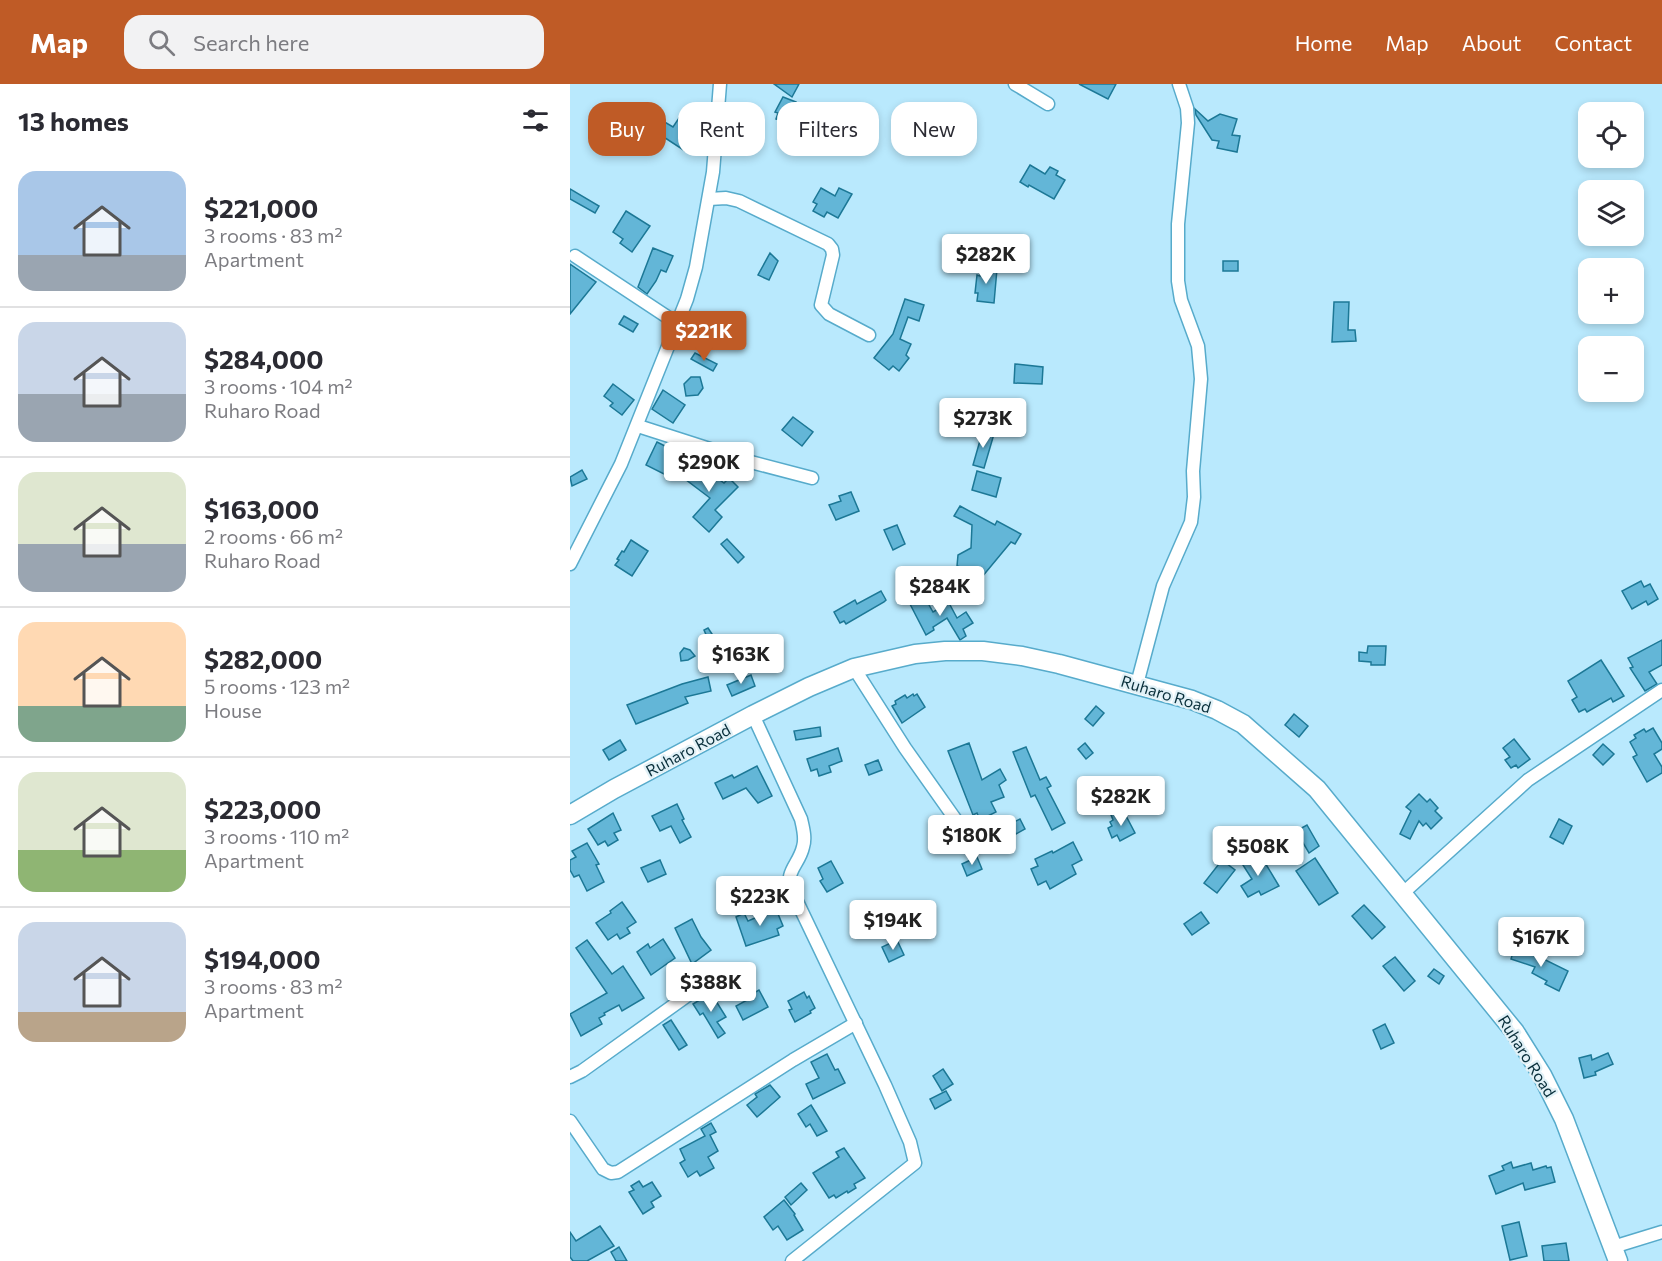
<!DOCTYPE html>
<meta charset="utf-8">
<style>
:root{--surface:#fff;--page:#f2f2f3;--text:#2b2b33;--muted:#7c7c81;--line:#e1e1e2;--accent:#bf5b26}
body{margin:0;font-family:Commissioner,sans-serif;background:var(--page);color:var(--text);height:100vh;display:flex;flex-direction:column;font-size:22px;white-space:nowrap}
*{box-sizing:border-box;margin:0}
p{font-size:20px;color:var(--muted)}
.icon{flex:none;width:33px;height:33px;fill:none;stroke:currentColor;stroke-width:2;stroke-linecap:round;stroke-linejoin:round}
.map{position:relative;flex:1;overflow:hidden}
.sheet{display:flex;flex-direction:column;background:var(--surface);width:570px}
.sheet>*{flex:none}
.guide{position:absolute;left:18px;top:18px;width:570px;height:54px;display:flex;gap:12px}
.tools{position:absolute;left:1008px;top:18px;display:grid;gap:12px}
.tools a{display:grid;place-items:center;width:66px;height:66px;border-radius:12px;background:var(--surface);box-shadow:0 3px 9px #0003;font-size:30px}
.price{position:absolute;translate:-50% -51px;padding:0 14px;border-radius:6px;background:#fff;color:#222;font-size:20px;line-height:39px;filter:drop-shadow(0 2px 3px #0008)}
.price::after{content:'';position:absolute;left:50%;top:36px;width:18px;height:14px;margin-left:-9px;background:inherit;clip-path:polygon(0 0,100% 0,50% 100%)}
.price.current{background:var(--accent);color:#fff}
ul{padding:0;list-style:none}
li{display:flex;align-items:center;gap:18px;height:150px;padding:0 18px}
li+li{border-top:2px solid var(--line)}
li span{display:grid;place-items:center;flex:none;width:168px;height:120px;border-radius:18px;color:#555}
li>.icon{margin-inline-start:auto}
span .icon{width:72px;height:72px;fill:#fffc;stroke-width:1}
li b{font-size:26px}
h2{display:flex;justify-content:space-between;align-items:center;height:72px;padding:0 18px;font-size:26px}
.tag{padding:0 21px;border-radius:18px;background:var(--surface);box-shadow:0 3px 9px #0003;font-size:21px;line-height:54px}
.tag.current{background:var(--accent);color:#fff}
header{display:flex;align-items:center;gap:36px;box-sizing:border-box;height:84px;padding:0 30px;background:var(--accent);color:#fff}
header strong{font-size:28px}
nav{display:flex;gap:33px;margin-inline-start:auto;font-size:21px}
.search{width:420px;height:54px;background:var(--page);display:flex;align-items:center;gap:15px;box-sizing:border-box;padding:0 21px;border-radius:18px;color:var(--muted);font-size:22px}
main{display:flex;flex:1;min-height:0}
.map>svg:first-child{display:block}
.building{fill:#63b6d7;stroke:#1c7896;stroke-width:1.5}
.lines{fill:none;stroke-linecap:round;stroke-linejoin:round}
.street-casing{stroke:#57abcb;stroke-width:15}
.secondary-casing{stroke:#57abcb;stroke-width:21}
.street{stroke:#fff;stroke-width:12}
.secondary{stroke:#fff;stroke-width:18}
.labels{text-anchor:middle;stroke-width:4.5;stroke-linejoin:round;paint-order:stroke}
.street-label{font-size:16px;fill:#082e3a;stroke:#e1f1f7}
</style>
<header>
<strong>Map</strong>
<div class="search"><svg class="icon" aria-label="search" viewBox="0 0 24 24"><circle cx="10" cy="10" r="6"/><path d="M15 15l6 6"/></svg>Search here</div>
<nav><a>Home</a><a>Map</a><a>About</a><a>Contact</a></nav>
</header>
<main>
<section class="sheet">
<h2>13 homes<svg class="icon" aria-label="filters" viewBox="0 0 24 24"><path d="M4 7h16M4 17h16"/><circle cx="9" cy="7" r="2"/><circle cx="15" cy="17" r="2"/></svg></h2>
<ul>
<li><span style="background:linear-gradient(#a9c7e8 70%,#9aa5b1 0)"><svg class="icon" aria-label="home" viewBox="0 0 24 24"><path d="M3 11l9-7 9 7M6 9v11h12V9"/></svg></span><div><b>$221,000</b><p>3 rooms · 83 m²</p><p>Apartment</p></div></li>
<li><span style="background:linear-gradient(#c9d6e8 60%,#9aa5b1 0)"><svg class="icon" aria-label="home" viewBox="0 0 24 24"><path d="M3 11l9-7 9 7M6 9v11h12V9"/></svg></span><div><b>$284,000</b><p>3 rooms · 104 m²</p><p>Ruharo Road</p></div></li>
<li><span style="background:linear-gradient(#dfe7d0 60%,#9aa5b1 0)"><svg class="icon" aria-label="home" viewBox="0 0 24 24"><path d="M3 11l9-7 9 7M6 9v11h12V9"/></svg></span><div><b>$163,000</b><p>2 rooms · 66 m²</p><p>Ruharo Road</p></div></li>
<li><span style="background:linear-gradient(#ffd9b3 70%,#7fa58c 0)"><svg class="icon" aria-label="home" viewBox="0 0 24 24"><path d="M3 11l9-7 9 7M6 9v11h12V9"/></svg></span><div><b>$282,000</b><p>5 rooms · 123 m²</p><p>House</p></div></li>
<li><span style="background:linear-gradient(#dfe7d0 65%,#8fb573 0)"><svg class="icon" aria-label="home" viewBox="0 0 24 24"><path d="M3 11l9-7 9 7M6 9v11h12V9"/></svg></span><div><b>$223,000</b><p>3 rooms · 110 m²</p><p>Apartment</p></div></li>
<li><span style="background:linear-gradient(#c9d6e8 75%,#b9a48a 0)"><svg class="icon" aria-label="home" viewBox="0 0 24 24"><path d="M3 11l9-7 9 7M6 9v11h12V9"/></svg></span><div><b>$194,000</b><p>3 rooms · 83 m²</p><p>Apartment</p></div></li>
</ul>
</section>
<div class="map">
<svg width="1092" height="1177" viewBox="0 0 1092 1177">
<rect width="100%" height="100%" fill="#b9e9fd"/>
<g class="building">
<path d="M 204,0 L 229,0 L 222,13 Z"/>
<path d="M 509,0 L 546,0 L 538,15 Z"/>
<path d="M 213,13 L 226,18 L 219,39 L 206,35 L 208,29 L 205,28 Z"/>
<path d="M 625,25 L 638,37 L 650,30 L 667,35 L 662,51 L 670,52 L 667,68 L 647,64 L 649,57 L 642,56 L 626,31 Z"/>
<path d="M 120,33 L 136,43 L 120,67 L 115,67 L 86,48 L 93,37 L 103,43 L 109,34 L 116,39 Z"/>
<path d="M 460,81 L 475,90 L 480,83 L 488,87 L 486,91 L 495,96 L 484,115 L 459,101 L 458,103 L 450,98 Z"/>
<path d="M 251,104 L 265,112 L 269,104 L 282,110 L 268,134 L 257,128 L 254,133 L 243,127 L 247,120 L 243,118 Z"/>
<path d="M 0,105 L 29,122 L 25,129 L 0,115 Z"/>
<path d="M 56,127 L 80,142 L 62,168 L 50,159 L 53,155 L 43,148 Z"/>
<path d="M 83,164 L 103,172 L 96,188 L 91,186 L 86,197 L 77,210 L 68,203 Z"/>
<path d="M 200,169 L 208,177 L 199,196 L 188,191 Z"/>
<rect x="653" y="177" width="15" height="10"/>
<path d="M 0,180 L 26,198 L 0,230 Z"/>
<path d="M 411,183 L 427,185 L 424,219 L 407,217 L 408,209 L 405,209 L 407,191 L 410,192 Z"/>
<path d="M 335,215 L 354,221 L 349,237 L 338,233 L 330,255 L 341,260 L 336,271 L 339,274 L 329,287 L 323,282 L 319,286 L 304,274 L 323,250 Z"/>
<path d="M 764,218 L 779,218 L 778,246 L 785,246 L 786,257 L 762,258 Z"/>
<path d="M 54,232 L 68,240 L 63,248 L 49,240 Z"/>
<path d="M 125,269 L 147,280 L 143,287 L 121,275 Z"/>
<path d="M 445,280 L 473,283 L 472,300 L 444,299 Z"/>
<path d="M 121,293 L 130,293 L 133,304 L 128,311 L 116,312 L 114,300 Z"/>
<path d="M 43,300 L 64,316 L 52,331 L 40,322 L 43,319 L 34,312 Z"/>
<path d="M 93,306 L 115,321 L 103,339 L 82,325 Z"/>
<path d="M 223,333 L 243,348 L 232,362 L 212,346 Z"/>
<path d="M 413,346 L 424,350 L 414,384 L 403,381 Z"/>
<path d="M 87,358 L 105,367 L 94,390 L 76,381 Z"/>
<path d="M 122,376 L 154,399 L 159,394 L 168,403 L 145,426 L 152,433 L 139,448 L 123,433 L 140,414 L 111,392 Z"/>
<path d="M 12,386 L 17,395 L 2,402 L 0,393 Z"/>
<path d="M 407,387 L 431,394 L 426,413 L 402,406 Z"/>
<path d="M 281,408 L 289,427 L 266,436 L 259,421 L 271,417 L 269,412 Z"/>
<path d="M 390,422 L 425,441 L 427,437 L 451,450 L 445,460 L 441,458 L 412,493 L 405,487 L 387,482 L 388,471 L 401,464 L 402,441 L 384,432 Z"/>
<path d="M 327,441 L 335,460 L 323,466 L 314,446 Z"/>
<path d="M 157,455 L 174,473 L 168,479 L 151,460 Z"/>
<path d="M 61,456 L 78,467 L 62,492 L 45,481 L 49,476 L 47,475 L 52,467 L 54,468 Z"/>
<path d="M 1071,497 L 1074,503 L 1080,500 L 1088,515 L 1078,521 L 1076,517 L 1062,525 L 1052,507 Z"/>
<path d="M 311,507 L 316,516 L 314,518 L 276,540 L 274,537 L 270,539 L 264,528 L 285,516 L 287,520 Z"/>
<path d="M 354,512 L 363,528 L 379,519 L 387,534 L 396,528 L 403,539 L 393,545 L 396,552 L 390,556 L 377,534 L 363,543 L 364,546 L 356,551 L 340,520 Z"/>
<path d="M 138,544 L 158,574 L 151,579 L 148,578 L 134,546 Z"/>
<path d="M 1092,556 L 1092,581 L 1079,588 L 1087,600 L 1075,607 L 1060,584 L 1063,583 L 1058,574 Z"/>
<path d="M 798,562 L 816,562 L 815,581 L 801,581 L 801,578 L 789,577 L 789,568 L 797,569 Z"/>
<path d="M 114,564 L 120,566 L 125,572 L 118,576 L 111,577 L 110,569 Z"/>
<path d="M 1031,576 L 1054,612 L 1043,618 L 1041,614 L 1017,628 L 1015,625 L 1009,628 L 1002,616 L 1007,613 L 998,597 Z"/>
<path d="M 181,591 L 185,602 L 162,612 L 157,601 Z"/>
<path d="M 138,593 L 141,607 L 115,613 L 118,619 L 66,640 L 57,621 L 112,600 Z"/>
<path d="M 343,610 L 344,612 L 347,610 L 355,623 L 332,639 L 322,622 L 326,620 L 325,617 L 335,611 L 337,614 Z"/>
<path d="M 526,622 L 534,629 L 523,642 L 515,635 Z"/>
<path d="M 724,630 L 738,642 L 729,653 L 715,641 Z"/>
<path d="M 250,643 L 251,652 L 226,656 L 224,647 Z"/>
<path d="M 1083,644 L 1092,659 L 1092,665 L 1084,670 L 1092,683 L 1092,689 L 1077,698 L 1063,673 L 1067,671 L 1060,658 L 1066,654 L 1064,651 L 1074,645 L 1076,648 Z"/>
<path d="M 944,655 L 960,675 L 948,684 L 946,681 L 941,684 L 935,676 L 940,673 L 933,664 Z"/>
<path d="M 50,656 L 56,666 L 39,676 L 33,666 Z"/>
<path d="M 399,659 L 412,696 L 430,685 L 436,696 L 429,701 L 434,713 L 421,718 L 426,728 L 410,736 L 407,729 L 403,731 L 378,667 Z"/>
<path d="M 515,659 L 523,669 L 516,675 L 508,665 Z"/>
<path d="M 1033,660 L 1044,670 L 1033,681 L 1023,671 Z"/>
<path d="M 456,663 L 470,696 L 476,693 L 481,702 L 477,704 L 495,739 L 482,746 L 465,711 L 461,713 L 443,668 Z"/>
<path d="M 268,664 L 272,677 L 259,682 L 261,688 L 249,692 L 247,685 L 241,687 L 237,675 Z"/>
<path d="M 308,676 L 312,686 L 299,691 L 295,681 Z"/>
<path d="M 187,682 L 202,712 L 188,719 L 176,704 L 153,715 L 145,699 L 162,691 L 164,694 Z"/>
<path d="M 849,710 L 857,718 L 860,715 L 868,724 L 865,727 L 872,734 L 861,745 L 856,739 L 853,742 L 849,737 L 840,755 L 830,750 L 841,727 L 836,723 Z"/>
<path d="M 107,720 L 114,735 L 112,736 L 121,753 L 110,759 L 101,742 L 90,747 L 82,732 Z"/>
<path d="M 550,727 L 552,731 L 555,730 L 565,749 L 550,757 L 547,751 L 542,754 L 538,744 L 542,742 L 540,738 L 543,736 L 541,731 Z"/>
<path d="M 43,729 L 51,746 L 44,749 L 48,756 L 38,762 L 35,757 L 28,761 L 18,745 Z"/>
<path d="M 450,735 L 455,745 L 446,750 L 440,740 Z"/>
<path d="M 989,735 L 1002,742 L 993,760 L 980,753 Z"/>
<path d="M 737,741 L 749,762 L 739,769 L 726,747 Z"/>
<path d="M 503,758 L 512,776 L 502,781 L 506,790 L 480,805 L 476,797 L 468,801 L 461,785 L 468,782 L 465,775 L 482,767 L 483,769 Z"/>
<path d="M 17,759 L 29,780 L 26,781 L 34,798 L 17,807 L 9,791 L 4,793 L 0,786 L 0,776 L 6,773 L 2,767 Z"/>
<path d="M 691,772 L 709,802 L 691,811 L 689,807 L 678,813 L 671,802 L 682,795 L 671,778 L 678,773 L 681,778 Z"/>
<path d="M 407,773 L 412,785 L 397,792 L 392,780 Z"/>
<path d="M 745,774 L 768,809 L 749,821 L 726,787 Z"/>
<path d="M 90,776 L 96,790 L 78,798 L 71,784 Z"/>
<path d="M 652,776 L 665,786 L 647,809 L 634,799 Z"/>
<path d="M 261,777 L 273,799 L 257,808 L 250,797 L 253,795 L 248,784 Z"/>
<path d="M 52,818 L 66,838 L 57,844 L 60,849 L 50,855 L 47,850 L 38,856 L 26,839 L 41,829 L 40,827 Z"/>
<path d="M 794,821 L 815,843 L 802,855 L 782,832 Z"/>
<path d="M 206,825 L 213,842 L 207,845 L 209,851 L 176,862 L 166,833 L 174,829 L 178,837 Z"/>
<path d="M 631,828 L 639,839 L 622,851 L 614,840 Z"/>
<path d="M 122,835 L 131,853 L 141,866 L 122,880 L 105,844 Z"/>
<path d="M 960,848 L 974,852 L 975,849 L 1003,858 L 999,870 L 958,856 Z"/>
<path d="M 93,855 L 105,874 L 81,891 L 67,868 L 78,860 L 80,864 Z"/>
<path d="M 17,856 L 42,890 L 53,882 L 74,914 L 52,927 L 49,921 L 34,929 L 35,931 L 29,934 L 32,940 L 11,952 L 0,930 L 37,909 L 6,864 Z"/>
<path d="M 327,856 L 334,871 L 319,878 L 312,863 Z"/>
<path d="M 945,861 L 998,887 L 989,907 L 975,900 L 977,897 L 962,889 L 965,883 L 941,875 Z"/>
<path d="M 825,873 L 845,897 L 834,907 L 813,882 Z"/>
<path d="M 864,885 L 874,892 L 869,900 L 858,892 Z"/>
<path d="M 189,906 L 198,923 L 173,936 L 166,922 L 181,914 L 180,911 Z"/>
<path d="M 234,908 L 237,914 L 239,912 L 245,924 L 240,927 L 241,929 L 225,938 L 219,926 L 222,925 L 218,917 Z"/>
<path d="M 141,909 L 156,933 L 147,938 L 155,949 L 148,954 L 133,929 L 130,931 L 123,920 Z"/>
<path d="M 101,936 L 117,961 L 109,966 L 93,941 Z"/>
<path d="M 815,940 L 824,959 L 811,965 L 803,946 Z"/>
<path d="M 1038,969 L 1043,980 L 1025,988 L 1026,991 L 1014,994 L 1009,974 L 1021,971 L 1022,976 Z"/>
<path d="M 257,970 L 265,986 L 268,985 L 275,999 L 243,1015 L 236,1000 L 249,994 L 241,978 Z"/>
<path d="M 373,985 L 383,1000 L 372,1007 L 363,992 Z"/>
<path d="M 200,1001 L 210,1013 L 187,1033 L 177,1021 L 187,1013 L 185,1010 Z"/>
<path d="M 376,1007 L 381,1016 L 365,1025 L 360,1015 Z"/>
<path d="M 241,1021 L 257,1047 L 247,1052 L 240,1040 L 236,1043 L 228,1030 Z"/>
<path d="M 141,1039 L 146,1048 L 140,1051 L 148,1067 L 138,1073 L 144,1084 L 130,1092 L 127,1087 L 118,1093 L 110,1079 L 115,1076 L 110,1065 L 135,1052 L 131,1045 Z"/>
<path d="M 274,1064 L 295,1094 L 284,1100 L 286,1104 L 278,1109 L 277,1107 L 266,1114 L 264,1111 L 259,1114 L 243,1089 L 269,1073 L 266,1068 Z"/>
<path d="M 941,1078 L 943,1084 L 961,1079 L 963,1086 L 976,1082 L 977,1084 L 981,1083 L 985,1098 L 955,1106 L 953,1099 L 926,1110 L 919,1092 L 934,1086 L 932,1082 Z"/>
<path d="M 69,1097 L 73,1103 L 82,1098 L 91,1112 L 81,1118 L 84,1123 L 73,1130 L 59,1108 L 64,1106 L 61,1102 Z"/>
<path d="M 231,1099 L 237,1106 L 221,1121 L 215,1113 Z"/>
<path d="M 214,1116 L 225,1130 L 224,1131 L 233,1146 L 217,1156 L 208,1142 L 203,1146 L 194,1133 Z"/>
<path d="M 949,1138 L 957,1172 L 940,1176 L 932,1142 Z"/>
<path d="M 30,1142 L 44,1162 L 17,1177 L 3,1177 L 0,1173 L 0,1148 L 6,1157 Z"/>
<path d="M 996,1159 L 999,1177 L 974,1177 L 972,1162 Z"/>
<path d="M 49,1163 L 57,1177 L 46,1177 L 41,1168 Z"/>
</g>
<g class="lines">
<defs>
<g id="street">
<path d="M 445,0 L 478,20"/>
<path d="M 139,115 L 156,114 L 169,117 L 258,160 L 262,165 L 263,171 L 251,221 L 259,230 L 299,251"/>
<path d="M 5,172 L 108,240"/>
<path d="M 68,342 L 177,377 L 242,394"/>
<path d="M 0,480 L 51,380 L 117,215 L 126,183 L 143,88 L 150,0"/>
<path d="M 284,584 L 335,664 L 400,756"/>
<path d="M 567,600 L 593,502 L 621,438 L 624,413 L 623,387 L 631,295 L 628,262 L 611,216 L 608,197 L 608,140 L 618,39 L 617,24 L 609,0"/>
<path d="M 183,631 L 231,735 C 233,744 236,754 233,763 C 229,781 214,787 222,807 L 315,1001 L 340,1058 L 345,1079 L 222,1177"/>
<path d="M 832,810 L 958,696 L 1092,606"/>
<path d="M 0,993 L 12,987 L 139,896"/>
<path d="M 0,1037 L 33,1085 L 41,1089 L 48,1088 L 223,976 L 286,939"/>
<path d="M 1043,1163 L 1092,1148"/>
</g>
<path id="secondary" d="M 0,731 L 44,705 L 183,631 L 239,603 L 284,584 L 345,570 L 375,567 L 413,567 L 452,572 L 489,580 L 622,616 L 647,626 L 673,640 L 747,705 L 945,948 L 972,991 L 994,1035 L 1048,1177"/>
</defs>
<use href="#street" class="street-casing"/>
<use href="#secondary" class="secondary-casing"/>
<use href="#street" class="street"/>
<use href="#secondary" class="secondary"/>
</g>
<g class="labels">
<g class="street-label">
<text transform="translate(596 610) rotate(17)" y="6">Ruharo Road</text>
<text transform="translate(118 666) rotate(-28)" y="6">Ruharo Road</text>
<text transform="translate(957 972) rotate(58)" y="6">Ruharo Road</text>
</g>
</g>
</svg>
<div class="tools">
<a><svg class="icon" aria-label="locate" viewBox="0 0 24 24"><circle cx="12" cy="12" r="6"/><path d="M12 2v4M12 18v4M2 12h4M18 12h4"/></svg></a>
<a><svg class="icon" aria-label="layers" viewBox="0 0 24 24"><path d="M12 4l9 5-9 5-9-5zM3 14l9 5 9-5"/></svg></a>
<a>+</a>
<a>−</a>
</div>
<b class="price" style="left:416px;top:201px">$282K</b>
<b class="price current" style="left:134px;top:278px">$221K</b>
<b class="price" style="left:413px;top:365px">$273K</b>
<b class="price" style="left:139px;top:409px">$290K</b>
<b class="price" style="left:370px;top:533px">$284K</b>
<b class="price" style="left:171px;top:601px">$163K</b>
<b class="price" style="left:551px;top:743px">$282K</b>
<b class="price" style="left:402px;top:782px">$180K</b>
<b class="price" style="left:688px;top:793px">$508K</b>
<b class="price" style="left:190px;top:843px">$223K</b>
<b class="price" style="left:323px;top:867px">$194K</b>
<b class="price" style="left:971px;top:884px">$167K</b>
<b class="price" style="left:141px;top:929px">$388K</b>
<div class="guide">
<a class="tag current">Buy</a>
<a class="tag">Rent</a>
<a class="tag">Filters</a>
<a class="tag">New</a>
</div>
</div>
</main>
